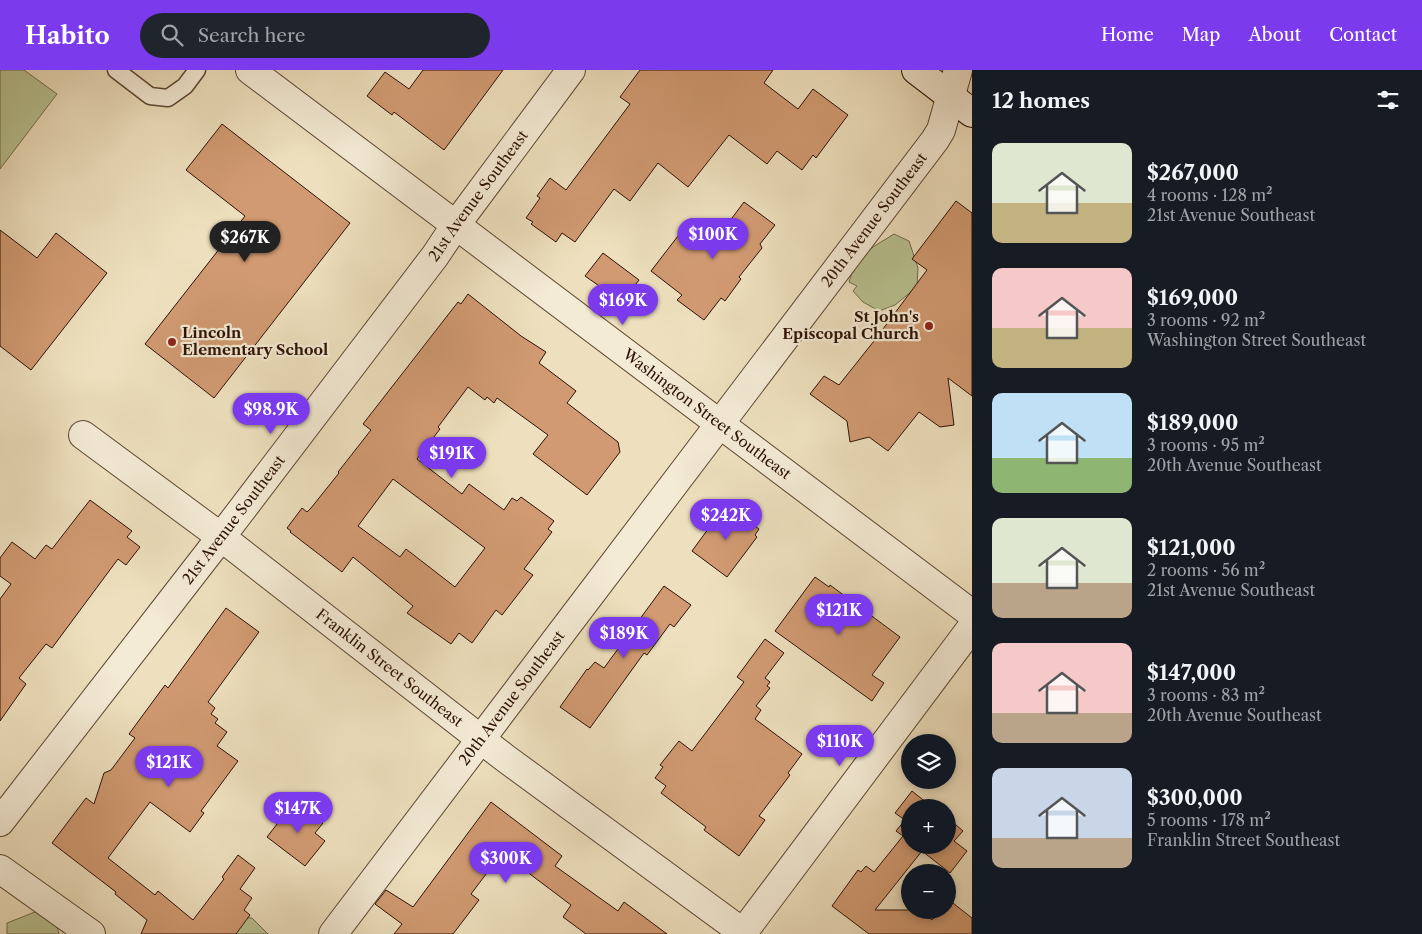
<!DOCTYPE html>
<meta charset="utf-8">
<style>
:root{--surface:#171b24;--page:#20242c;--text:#f1f3f6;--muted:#9ea1a6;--accent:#7c3aed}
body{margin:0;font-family:"Libre Caslon Text",serif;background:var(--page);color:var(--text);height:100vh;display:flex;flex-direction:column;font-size:19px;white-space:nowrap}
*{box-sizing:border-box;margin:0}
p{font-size:16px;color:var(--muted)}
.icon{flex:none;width:28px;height:28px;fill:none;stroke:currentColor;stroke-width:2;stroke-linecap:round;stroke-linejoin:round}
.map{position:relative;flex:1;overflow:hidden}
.details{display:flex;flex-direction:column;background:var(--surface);width:450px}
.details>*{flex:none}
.controls{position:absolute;left:901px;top:664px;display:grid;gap:10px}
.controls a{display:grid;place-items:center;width:55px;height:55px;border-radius:50%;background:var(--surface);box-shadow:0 2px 8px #0003;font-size:25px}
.price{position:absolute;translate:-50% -42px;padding:0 11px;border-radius:18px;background:var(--accent);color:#fff;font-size:16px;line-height:32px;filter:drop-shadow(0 1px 2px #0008)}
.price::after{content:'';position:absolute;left:50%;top:30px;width:15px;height:11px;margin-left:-8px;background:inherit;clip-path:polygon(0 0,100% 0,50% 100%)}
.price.current{background:#222;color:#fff}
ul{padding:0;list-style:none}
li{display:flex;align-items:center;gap:15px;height:125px;padding:0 20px}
li span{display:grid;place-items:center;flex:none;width:140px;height:100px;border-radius:10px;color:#555}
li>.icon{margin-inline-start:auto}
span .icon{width:60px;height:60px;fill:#fffc;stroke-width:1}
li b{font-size:21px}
h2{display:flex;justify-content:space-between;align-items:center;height:60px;padding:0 20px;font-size:21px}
header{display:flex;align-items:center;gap:30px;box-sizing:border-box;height:70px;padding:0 25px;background:var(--accent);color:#fff}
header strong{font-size:24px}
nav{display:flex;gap:28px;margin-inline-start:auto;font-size:18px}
.search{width:350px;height:45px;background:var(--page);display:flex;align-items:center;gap:12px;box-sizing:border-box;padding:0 18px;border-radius:28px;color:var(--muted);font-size:19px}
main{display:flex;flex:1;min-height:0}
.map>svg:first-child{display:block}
.green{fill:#b9c291;stroke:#736a4c}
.building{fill:#d19a72;stroke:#2d1106;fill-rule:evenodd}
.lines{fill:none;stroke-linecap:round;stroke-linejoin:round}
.lane-casing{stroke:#5d4534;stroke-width:19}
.street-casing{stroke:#5d4534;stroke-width:30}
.secondary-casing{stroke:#2d1106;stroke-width:30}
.lane{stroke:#f4ebd5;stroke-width:16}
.street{stroke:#f4ebd5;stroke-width:28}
.secondary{stroke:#f4ebd5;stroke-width:28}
.poi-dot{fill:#8f2418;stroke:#f4ebd5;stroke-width:2}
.labels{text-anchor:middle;stroke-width:4.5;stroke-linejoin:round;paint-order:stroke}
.street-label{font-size:15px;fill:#2d1106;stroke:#f4ebd5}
.poi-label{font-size:15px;font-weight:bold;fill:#2d1106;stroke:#f4ebd5;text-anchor:end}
</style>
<header>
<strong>Habito</strong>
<div class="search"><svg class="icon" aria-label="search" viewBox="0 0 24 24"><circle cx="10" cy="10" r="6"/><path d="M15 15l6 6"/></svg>Search here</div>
<nav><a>Home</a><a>Map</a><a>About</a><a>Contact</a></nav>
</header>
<main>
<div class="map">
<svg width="972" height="864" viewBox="0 0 972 864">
<rect width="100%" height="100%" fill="#eee0be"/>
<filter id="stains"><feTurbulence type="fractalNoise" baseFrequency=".004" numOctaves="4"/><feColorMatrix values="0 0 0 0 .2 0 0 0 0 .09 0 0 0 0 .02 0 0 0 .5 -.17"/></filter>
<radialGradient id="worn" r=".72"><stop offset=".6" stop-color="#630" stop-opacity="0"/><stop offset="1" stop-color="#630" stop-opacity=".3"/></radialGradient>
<g class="green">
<path d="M 0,0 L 24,0 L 57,24 L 0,99 Z"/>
<path d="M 894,164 L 909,171 L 918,198 L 917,217 L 895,235 L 879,241 L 863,232 L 853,221 L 857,216 L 849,212 L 855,193 L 873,177 Z"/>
<path d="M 35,842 L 55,849 L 59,864 L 7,864 L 7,853 Z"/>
<path d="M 235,847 L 252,848 L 268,864 L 226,864 Z"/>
</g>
<g class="building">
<path d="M 423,0 L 503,0 L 444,80 L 394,42 L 392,45 L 367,26 L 385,2 L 409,19 Z"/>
<path d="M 640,0 L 773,0 L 764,13 L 798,39 L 813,19 L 848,45 L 816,88 L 813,85 L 802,100 L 777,81 L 767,94 L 729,65 L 688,117 L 658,93 L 630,131 L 614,119 L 575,172 L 562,163 L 556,172 L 531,154 L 533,152 L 526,148 L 540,128 L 537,126 L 550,108 L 566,120 L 630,34 L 620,27 Z"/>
<path d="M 222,54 L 350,153 L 214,328 L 145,274 L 245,146 L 186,100 Z"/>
<path d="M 956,131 L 972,143 L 972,326 L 948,308 L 954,355 L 940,357 L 919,342 L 888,381 L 869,367 L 850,372 L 847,351 L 810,324 L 824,306 L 839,315 L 874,271 L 927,200 L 912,189 Z"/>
<path d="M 744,132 L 775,155 L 760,174 L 762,178 L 739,207 L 741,209 L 725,231 L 721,228 L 704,250 L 677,230 L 682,225 L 651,201 L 688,153 L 714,172 Z"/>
<path d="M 0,160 L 37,188 L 56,163 L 107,203 L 31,300 L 0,276 Z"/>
<path d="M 603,183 L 639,210 L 622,232 L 585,206 Z"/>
<path d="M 468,224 L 521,266 L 546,282 L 539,293 L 576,321 L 567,333 L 618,372 L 620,382 L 587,425 L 533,384 L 548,365 L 497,328 L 494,333 L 487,327 L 485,330 L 468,317 L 438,357 L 440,359 L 417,389 L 462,424 L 469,414 L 504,440 L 512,428 L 517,431 L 521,427 L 554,451 L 548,459 L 552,462 L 524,499 L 533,505 L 502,545 L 496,540 L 472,573 L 459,563 L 451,574 L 407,543 L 413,536 L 353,487 L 342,502 L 290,462 L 291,461 L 287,458 L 302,438 L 307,442 L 311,438 L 339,403 L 338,402 L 371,360 L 363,354 L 458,232 L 461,234 ZM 393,409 L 485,478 L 455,517 L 406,479 L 400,487 L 358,456 Z"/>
<path d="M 90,430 L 132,461 L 127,467 L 140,477 L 126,495 L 118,489 L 52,578 L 46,574 L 19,608 L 26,614 L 0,651 L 0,529 L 11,514 L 0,506 L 0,488 L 12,472 L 35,489 L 46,475 L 52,479 Z"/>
<path d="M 730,438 L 759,459 L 755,465 L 757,467 L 727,507 L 692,481 L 722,440 L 726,444 Z"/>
<path d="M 815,507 L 829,517 L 830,515 L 900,567 L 872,605 L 884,613 L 872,631 L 775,561 Z"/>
<path d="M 664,516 L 691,535 L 674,557 L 670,554 L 647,585 L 644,583 L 590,658 L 560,637 L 587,599 L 588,600 L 595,592 L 604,598 Z"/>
<path d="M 226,538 L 259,562 L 208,632 L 215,638 L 211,644 L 218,649 L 215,653 L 227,662 L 217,676 L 238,691 L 201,741 L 204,743 L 190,762 L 150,732 L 108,788 L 155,825 L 158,821 L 193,850 L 224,809 L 222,807 L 238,785 L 255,798 L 240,819 L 252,828 L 244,840 L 250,845 L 236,864 L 141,864 L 147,850 L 115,824 L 116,822 L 52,773 L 86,728 L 94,734 L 104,703 L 111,700 L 135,668 L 129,664 L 165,615 L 168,618 Z"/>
<path d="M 765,569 L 784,583 L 765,608 L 770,612 L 767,616 L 770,618 L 756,636 L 761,640 L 755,649 L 802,684 L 788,703 L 790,705 L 759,746 L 765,750 L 739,786 L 704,760 L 706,757 L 661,723 L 666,716 L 655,708 L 663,697 L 660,695 L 679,671 L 692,681 L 744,612 L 737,607 Z"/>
<path d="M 912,721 L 933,738 L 910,738 L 910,775 L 948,775 L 948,748 L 963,761 L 954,771 L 967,781 L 950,803 L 922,781 L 875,840 L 919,840 L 932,850 L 940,840 L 948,840 L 949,830 L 972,848 L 972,864 L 869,864 L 832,836 L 858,800 L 861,802 L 866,796 L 874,802 L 903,766 L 896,761 L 905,750 L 895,743 Z"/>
<path d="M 294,732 L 323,753 L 315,763 L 325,771 L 305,796 L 267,767 Z"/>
<path d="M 491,732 L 562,786 L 555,796 L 618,841 L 624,832 L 667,864 L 586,864 L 563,847 L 571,835 L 502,783 L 471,824 L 479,830 L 453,864 L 394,864 L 402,854 L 375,834 L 386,820 L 413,837 Z"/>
</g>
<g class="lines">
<defs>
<path id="lane" d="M 116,0 L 150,26 L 168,28 L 185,16 L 197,0"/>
<g id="street">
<path id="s1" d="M 250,0 L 972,544"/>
<path id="s2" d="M 83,365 L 221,467 L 505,688 L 745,864"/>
<path id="s3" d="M 0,752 L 221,467 L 435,186 L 455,156 L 571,0"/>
<path d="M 0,799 L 91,864"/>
<path id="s4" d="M 333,864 L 935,70 L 941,60 L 958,0"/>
<path d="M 742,864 L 972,557"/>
</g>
<path id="secondary" d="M 916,0 L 972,43"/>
</defs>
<use href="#lane" class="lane-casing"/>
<use href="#street" class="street-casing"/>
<use href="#secondary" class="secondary-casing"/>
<use href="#lane" class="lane"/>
<use href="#street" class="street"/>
<use href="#secondary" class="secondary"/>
</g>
<g class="poi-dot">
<circle cx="929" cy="256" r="5"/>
<circle cx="172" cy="272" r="5"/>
</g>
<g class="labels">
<g class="street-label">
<text dy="5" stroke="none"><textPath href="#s3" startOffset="788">21st Avenue Southeast</textPath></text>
<text dy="5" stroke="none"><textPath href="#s4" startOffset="896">20th Avenue Southeast</textPath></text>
<text dy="5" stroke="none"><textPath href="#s1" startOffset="572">Washington Street Southeast</textPath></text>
<text dy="5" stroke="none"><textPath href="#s3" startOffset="382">21st Avenue Southeast</textPath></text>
<text dy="5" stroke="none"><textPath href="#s2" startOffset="385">Franklin Street Southeast</textPath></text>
<text dy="5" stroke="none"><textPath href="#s4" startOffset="296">20th Avenue Southeast</textPath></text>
</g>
<g class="poi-label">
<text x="919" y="252">St John's<tspan x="919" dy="17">Episcopal Church</tspan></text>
<text x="182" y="268" text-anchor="start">Lincoln<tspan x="182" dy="17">Elementary School</tspan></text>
</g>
</g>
<rect width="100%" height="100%" filter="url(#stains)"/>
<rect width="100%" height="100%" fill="url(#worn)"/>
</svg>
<div class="controls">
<a><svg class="icon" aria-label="layers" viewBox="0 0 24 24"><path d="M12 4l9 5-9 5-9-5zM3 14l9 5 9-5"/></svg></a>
<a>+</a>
<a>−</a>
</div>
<b class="price" style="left:713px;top:190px">$100K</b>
<b class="price current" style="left:245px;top:193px">$267K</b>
<b class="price" style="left:623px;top:256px">$169K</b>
<b class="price" style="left:271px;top:365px">$98.9K</b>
<b class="price" style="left:452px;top:409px">$191K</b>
<b class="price" style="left:726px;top:471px">$242K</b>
<b class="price" style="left:839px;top:566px">$121K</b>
<b class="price" style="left:624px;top:589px">$189K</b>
<b class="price" style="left:840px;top:697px">$110K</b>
<b class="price" style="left:169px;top:718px">$121K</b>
<b class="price" style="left:298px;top:764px">$147K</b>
<b class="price" style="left:506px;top:814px">$300K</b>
</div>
<section class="details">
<h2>12 homes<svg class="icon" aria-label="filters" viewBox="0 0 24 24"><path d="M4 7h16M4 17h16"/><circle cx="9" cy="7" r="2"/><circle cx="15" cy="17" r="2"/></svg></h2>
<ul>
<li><span style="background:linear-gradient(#dfe7d0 60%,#c2b280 0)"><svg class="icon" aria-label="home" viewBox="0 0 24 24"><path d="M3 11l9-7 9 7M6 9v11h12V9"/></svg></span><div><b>$267,000</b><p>4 rooms · 128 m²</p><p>21st Avenue Southeast</p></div></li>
<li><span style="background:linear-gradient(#f6c9c9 60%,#c2b280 0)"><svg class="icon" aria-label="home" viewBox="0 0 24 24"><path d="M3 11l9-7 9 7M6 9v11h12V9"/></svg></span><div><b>$169,000</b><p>3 rooms · 92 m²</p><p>Washington Street Southeast</p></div></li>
<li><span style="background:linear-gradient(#bfe0f5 65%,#8fb573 0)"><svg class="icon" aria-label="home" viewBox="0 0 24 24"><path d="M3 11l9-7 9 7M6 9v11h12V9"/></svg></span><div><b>$189,000</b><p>3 rooms · 95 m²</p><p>20th Avenue Southeast</p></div></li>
<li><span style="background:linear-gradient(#dfe7d0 65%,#b9a48a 0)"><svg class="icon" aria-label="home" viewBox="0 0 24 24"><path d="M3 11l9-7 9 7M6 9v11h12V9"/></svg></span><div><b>$121,000</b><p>2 rooms · 56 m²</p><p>21st Avenue Southeast</p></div></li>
<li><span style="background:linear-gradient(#f6c9c9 70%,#b9a48a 0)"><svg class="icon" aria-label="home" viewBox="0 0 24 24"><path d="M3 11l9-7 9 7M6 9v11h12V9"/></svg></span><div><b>$147,000</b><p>3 rooms · 83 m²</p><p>20th Avenue Southeast</p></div></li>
<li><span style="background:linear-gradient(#c9d6e8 70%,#b9a48a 0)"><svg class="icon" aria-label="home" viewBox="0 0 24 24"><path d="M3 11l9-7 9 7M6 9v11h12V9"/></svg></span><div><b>$300,000</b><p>5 rooms · 178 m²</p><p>Franklin Street Southeast</p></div></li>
</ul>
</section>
</main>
